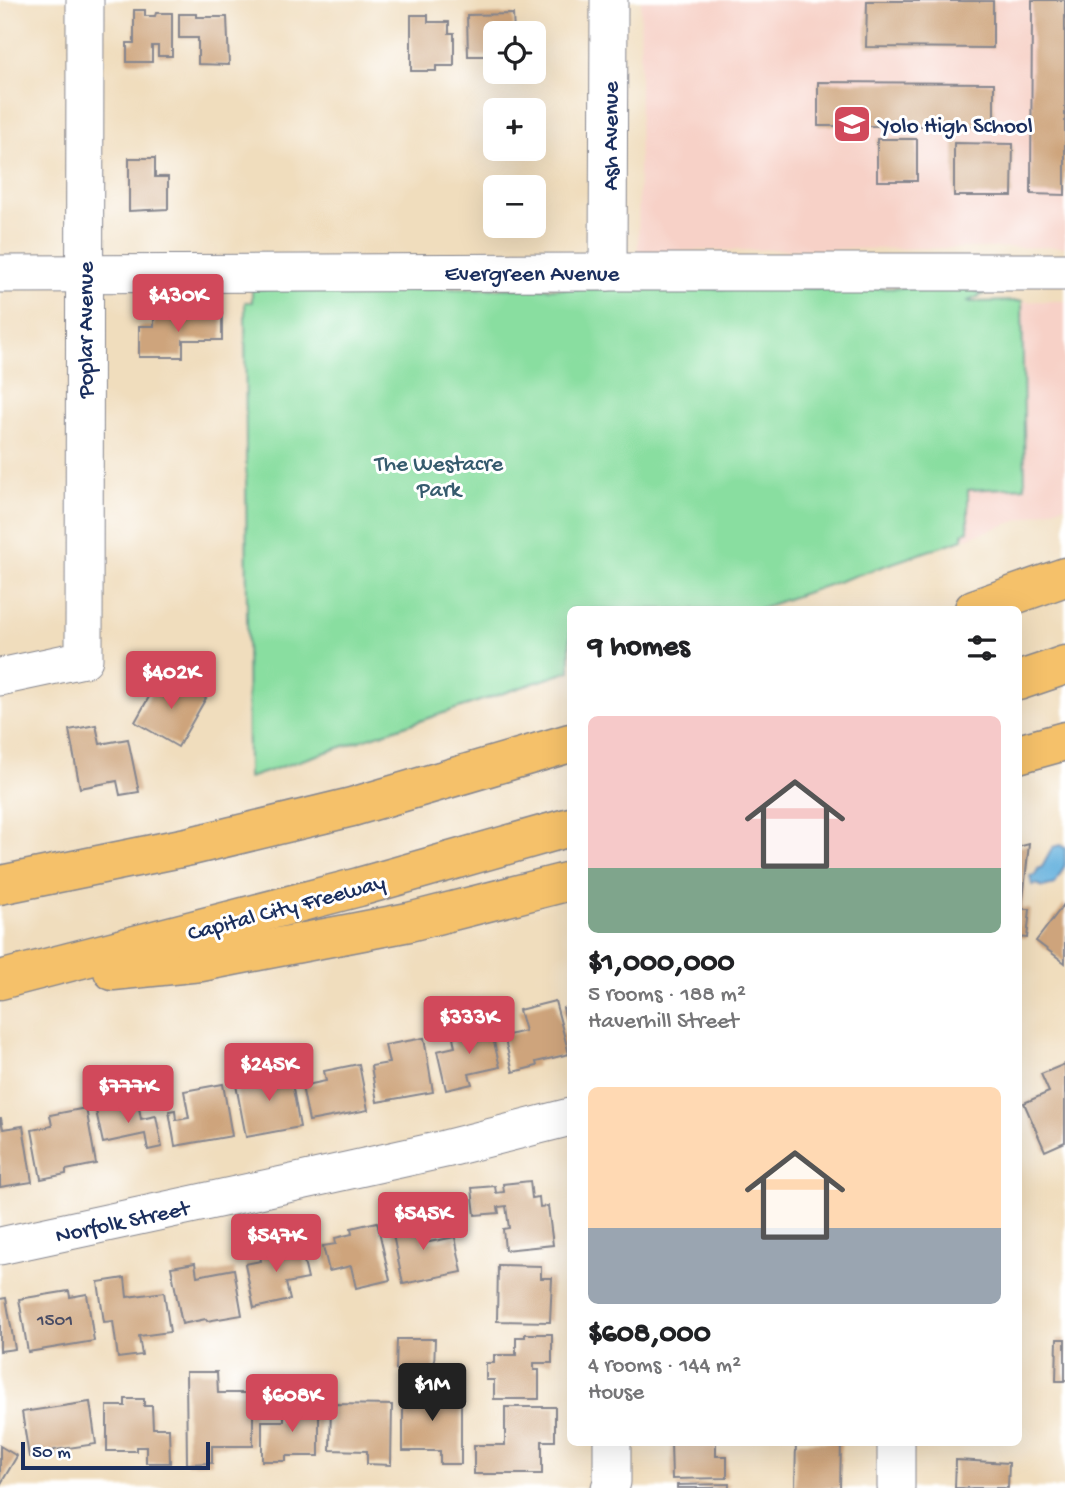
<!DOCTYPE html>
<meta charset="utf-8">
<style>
:root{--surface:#fff;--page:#f6f6f6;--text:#202124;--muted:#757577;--accent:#d1495b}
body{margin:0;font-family:"Gochi Hand",sans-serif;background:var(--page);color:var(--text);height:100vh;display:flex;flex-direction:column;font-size:26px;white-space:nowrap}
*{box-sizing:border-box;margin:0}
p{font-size:23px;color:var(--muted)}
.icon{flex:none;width:38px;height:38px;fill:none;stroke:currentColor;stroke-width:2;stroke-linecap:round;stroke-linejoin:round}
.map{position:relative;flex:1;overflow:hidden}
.sheet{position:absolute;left:567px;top:606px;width:455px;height:840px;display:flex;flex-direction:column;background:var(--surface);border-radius:10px;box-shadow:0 7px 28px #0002}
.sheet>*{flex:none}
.buttons{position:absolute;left:483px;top:21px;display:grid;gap:14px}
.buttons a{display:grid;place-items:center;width:63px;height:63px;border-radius:10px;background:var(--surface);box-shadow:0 7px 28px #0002;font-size:35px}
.scale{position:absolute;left:21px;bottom:18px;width:189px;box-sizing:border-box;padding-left:7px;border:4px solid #1b2f5e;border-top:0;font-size:19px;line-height:24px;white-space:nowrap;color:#1b2f5e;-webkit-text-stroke:5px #fff;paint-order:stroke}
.price{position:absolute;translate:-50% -60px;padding:0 16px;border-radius:7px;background:var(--accent);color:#fff;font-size:23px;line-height:46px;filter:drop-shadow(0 2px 4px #0008)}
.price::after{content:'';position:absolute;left:50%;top:42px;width:21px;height:16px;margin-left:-10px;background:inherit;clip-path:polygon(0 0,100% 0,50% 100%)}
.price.current{background:#222;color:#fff}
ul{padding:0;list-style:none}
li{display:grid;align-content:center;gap:14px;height:371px;padding:0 21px}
li span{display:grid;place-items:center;height:217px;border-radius:10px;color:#555}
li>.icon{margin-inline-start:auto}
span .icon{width:126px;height:126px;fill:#fffc;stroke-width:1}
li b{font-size:30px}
h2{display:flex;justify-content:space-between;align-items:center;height:84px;padding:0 21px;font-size:30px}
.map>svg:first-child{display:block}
.built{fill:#f7d1c7}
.green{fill:#89dea0;stroke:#52867f;stroke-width:2}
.water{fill:#64b0dd;stroke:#40709e;stroke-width:2}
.building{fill:#cea47b}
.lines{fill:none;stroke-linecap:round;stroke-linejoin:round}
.minor-casing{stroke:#86868e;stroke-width:39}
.highway-casing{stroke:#86868e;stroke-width:41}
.minor{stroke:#fff;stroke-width:37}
.highway{stroke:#f5c16b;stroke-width:38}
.labels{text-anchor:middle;stroke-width:6;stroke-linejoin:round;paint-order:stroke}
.number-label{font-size:19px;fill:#484c65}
.poi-label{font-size:23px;fill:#1b2f5e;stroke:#fff;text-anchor:start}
.street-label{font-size:23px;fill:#1b2f5e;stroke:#fff}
.park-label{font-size:23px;fill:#365b6e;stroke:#fff}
</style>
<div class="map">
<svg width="1065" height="1488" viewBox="0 0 1065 1488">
<rect width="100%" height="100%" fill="#fff"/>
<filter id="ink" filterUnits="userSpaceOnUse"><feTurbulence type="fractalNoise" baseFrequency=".0143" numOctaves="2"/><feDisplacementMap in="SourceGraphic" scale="14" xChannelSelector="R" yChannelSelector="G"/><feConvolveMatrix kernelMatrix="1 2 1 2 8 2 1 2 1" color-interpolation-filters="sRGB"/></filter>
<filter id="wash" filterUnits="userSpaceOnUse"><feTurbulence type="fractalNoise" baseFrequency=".00686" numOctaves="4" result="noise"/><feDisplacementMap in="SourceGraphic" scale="28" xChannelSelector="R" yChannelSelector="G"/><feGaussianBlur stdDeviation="1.57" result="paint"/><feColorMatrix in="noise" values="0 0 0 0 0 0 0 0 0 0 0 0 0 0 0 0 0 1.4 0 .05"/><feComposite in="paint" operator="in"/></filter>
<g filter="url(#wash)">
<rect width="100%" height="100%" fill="#f0ddbd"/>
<g class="built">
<path d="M 641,0 L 1065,0 L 1065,247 L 638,251 Z"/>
<path d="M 1065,301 L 1065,505 L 963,539 L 963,302 Z"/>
</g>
<path class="green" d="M 967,288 L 984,294 L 966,302 L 1022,301 L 1025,487 L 968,490 L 968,531 L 963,533 L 963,539 L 758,609 L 570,609 L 570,671 L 248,778 L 245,302 L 252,302 L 252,289 Z"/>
<path class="water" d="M 1060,845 L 1065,848 L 1065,865 L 1055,884 L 1043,887 L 1037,884 L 1032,885 L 1030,876 L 1035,875 L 1038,869 L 1042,867 L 1053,847 Z"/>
<g id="blocks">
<g class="building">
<path d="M 1032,0 L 1065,0 L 1065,195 L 1031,194 Z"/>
<path d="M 867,1 L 993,1 L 993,48 L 866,47 Z"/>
<path d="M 134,10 L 145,10 L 145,16 L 155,16 L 156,13 L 172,13 L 172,56 L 158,56 L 158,46 L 152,46 L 152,62 L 127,62 L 127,43 L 134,43 Z"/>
<path d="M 179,14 L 196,14 L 196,17 L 227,17 L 229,65 L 198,64 L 198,38 L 179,38 Z"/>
<path d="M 513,14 L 514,33 L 495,33 L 495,56 L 468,56 L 467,15 Z"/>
<path d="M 411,15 L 428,15 L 428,22 L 449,22 L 449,33 L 454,33 L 454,66 L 436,66 L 436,71 L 411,71 Z"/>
<path d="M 818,82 L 994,83 L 994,126 L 818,126 Z"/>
<rect x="877" y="139" width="40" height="42"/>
<path d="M 954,143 L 1013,144 L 1012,196 L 954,196 Z"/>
<path d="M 129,158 L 155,158 L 155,177 L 168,177 L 168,209 L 129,211 Z"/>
<path d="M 196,313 L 222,313 L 222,340 L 183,340 L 183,357 L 139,357 L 139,326 L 154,326 L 154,316 L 196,316 Z"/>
<path d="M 166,675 L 206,698 L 178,747 L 135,722 L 154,688 L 157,689 Z"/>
<path d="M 96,725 L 100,744 L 128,739 L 139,792 L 120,795 L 117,781 L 80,788 L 69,730 Z"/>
<path d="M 1029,844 L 1022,909 L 1030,909 L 1027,938 L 1018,937 L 1018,847 Z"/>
<path d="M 1065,903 L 1065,963 L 1036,941 Z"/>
<path d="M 555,1001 L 569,1054 L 536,1062 L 537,1066 L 513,1072 L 504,1036 L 525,1031 L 519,1010 Z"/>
<path d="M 570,1006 L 570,1033 L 569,1033 L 563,1008 Z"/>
<path d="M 489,1022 L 500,1067 L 469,1074 L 472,1084 L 446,1090 L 437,1051 L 455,1047 L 453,1037 L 471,1033 L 469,1026 Z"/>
<path d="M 424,1038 L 433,1092 L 377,1102 L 371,1066 L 389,1063 L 385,1045 Z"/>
<path d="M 359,1064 L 368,1110 L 309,1121 L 302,1086 L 326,1081 L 324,1071 Z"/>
<path d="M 1065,1064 L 1065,1142 L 1045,1151 L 1024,1103 L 1049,1092 L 1041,1074 Z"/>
<path d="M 289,1067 L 300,1127 L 246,1137 L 236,1085 L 257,1081 L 255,1074 Z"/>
<path d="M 223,1084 L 232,1136 L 175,1146 L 169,1111 L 175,1110 L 176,1120 L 189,1118 L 184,1091 Z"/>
<path d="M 138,1102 L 141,1119 L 156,1116 L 162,1147 L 148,1150 L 145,1134 L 103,1143 L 96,1111 Z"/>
<path d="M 86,1108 L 96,1164 L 66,1170 L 66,1174 L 41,1179 L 32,1130 L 52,1126 L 50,1115 Z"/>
<path d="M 0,1118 L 1,1118 L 3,1129 L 23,1126 L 32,1182 L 0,1187 Z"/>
<path d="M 530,1181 L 532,1198 L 539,1197 L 540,1207 L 548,1206 L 553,1245 L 505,1250 L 503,1229 L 509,1228 L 506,1206 L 498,1207 L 499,1213 L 475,1215 L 472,1188 L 495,1186 L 496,1193 L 504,1192 L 503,1184 Z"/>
<path d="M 418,1214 L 424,1243 L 455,1237 L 462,1272 L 403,1284 L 390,1220 Z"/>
<path d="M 377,1222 L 390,1280 L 356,1288 L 351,1266 L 329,1271 L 323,1246 L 336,1244 L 335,1238 L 352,1234 L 351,1228 Z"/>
<path d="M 299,1240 L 308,1279 L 286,1283 L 290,1300 L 254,1308 L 245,1264 L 261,1261 L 260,1254 L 276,1251 L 274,1245 Z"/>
<path d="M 195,1263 L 197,1276 L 234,1269 L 242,1315 L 207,1321 L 206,1319 L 182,1324 L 171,1267 Z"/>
<path d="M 498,1265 L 541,1266 L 541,1278 L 552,1278 L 550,1322 L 497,1321 Z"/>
<path d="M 125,1278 L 127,1297 L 164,1292 L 170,1332 L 139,1336 L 142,1355 L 118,1358 L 113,1321 L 104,1322 L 98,1282 Z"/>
<path d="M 69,1291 L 70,1297 L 87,1294 L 94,1341 L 28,1352 L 19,1299 Z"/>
<path d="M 6,1298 L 15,1349 L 0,1351 L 0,1299 Z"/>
<path d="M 525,1334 L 552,1334 L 552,1363 L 534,1363 L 534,1370 L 539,1370 L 539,1399 L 494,1399 L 494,1380 L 486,1380 L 486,1363 L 494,1363 L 494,1355 L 516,1355 L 516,1337 L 525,1337 Z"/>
<path d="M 397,1339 L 435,1339 L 434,1370 L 396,1370 Z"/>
<path d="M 1057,1339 L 1065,1339 L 1065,1381 L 1056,1381 Z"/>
<path d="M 186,1372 L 217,1372 L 218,1393 L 253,1393 L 253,1446 L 212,1446 L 212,1463 L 187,1464 Z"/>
<path d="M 403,1387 L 446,1388 L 446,1400 L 461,1400 L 461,1464 L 440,1464 L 440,1451 L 403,1451 Z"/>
<path d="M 125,1399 L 144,1399 L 144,1406 L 152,1406 L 153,1428 L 169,1428 L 170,1463 L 146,1463 L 146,1447 L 136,1447 L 136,1451 L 107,1451 L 107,1406 L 125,1406 Z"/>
<path d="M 90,1402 L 96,1444 L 54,1450 L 54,1454 L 29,1457 L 22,1412 Z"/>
<path d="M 284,1404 L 319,1404 L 319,1456 L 286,1456 L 286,1461 L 262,1461 L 262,1421 L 284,1421 Z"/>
<path d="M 331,1404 L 392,1405 L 391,1465 L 367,1464 L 367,1451 L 330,1450 Z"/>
<path d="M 505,1407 L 555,1407 L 555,1441 L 542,1441 L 542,1474 L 474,1474 L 474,1445 L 505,1445 Z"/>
<path d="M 671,1442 L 716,1442 L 716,1456 L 727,1456 L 727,1478 L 672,1479 Z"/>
<path d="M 796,1442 L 841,1442 L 840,1488 L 795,1488 Z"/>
<path d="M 0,1446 L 17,1456 L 0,1485 Z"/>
<path d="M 956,1460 L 1009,1463 L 1008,1488 L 955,1488 Z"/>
<path d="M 729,1484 L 729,1488 L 677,1488 L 677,1485 Z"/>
</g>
</g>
</g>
<g filter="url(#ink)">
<use href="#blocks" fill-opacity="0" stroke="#86868e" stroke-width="2"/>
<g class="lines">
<defs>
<g id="minor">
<path d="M 608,272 L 609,0"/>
<path d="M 0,274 L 608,272 L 1065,272"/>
<path d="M 0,677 L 84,659 L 85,0"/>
<path d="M 0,1246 L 292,1183 L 445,1149 L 570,1117"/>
<path d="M 896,1442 L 896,1488"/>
<path d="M 610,1488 L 612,1482 L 612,1442"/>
</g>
<g id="highway">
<path d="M 974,609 L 1065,577"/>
<path d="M 1018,681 L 1065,665"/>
<path d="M 1018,754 L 1065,741"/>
<path d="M 0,885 L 191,846 L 352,807 L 570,743"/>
<path d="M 113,971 L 201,962 L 409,922 L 570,881"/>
<path d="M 0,980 L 359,887 L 570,827"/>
</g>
</defs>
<use href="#minor" class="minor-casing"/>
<use href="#highway" class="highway-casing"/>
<use href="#minor" class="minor"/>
<use href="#highway" class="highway"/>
</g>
</g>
<defs>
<symbol id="school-square" viewBox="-11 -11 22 22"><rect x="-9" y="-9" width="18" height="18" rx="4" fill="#d1495b" stroke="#fff"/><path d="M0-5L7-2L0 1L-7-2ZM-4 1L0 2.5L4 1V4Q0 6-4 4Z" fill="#fff"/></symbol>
</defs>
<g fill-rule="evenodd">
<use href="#school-square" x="830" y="102" width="44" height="44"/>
</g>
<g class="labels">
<g class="number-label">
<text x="55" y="1325">1501</text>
</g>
<g class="poi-label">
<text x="879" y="132">Yolo High School</text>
</g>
<g class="street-label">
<text transform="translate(609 136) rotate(-90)" y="8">Ash Avenue</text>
<text x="532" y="280">Evergreen Avenue</text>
<text transform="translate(84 330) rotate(-90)" y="8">Poplar Avenue</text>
<text transform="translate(286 906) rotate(-15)" y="8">Capital City Freeway</text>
<text transform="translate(122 1220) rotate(-12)" y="8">Norfolk Street</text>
</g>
<g class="park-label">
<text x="439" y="470">The Westacre<tspan x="439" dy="26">Park</tspan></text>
</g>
</g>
</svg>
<div class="buttons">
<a><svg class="icon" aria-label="locate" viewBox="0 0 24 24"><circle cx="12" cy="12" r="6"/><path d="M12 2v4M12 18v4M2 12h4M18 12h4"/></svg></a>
<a>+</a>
<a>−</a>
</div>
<div class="scale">50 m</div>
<b class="price" style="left:178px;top:334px">$430K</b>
<b class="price" style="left:171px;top:711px">$402K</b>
<b class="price" style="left:469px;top:1056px">$333K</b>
<b class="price" style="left:269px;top:1103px">$245K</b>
<b class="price" style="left:128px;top:1125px">$777K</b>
<b class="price" style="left:423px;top:1252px">$545K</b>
<b class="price" style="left:276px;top:1274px">$547K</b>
<b class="price current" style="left:432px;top:1423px">$1M</b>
<b class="price" style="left:292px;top:1434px">$608K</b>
<section class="sheet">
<h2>9 homes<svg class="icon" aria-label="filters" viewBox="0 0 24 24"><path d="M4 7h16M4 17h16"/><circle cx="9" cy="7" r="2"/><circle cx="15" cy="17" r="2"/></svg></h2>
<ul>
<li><span style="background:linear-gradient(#f6c9c9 70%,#7fa58c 0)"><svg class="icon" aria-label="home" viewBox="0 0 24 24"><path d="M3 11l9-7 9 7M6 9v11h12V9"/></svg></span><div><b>$1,000,000</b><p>5 rooms · 188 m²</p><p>Haverhill Street</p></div></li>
<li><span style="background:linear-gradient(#ffd9b3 65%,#9aa5b1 0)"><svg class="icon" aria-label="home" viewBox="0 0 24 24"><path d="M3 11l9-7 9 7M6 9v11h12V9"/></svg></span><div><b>$608,000</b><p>4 rooms · 144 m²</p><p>House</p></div></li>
</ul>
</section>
</div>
